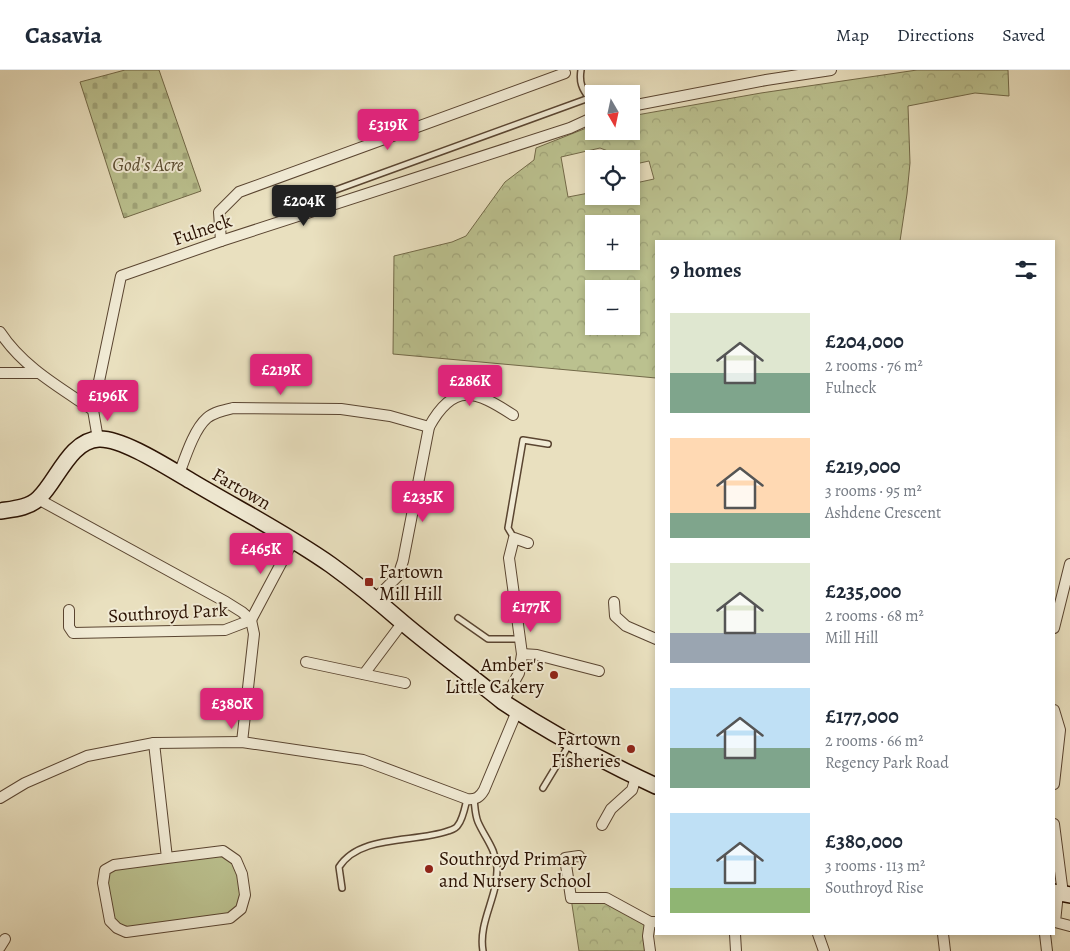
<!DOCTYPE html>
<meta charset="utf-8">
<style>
:root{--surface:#fff;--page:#f2f2f3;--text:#1f2937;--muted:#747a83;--line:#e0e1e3;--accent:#db2777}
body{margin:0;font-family:Alegreya,serif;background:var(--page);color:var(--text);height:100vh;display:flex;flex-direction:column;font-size:19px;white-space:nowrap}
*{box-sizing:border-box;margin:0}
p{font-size:16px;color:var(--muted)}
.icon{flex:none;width:28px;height:28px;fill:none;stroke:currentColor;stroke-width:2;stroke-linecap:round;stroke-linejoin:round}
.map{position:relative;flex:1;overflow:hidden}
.side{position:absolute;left:655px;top:170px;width:400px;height:695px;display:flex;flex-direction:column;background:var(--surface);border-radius:0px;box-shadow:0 2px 8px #0003}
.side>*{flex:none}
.needle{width:32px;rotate:171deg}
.controls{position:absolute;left:585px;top:15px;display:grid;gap:10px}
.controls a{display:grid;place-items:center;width:55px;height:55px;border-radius:0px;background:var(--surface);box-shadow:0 2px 8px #0003;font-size:25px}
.price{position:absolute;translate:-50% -42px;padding:0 11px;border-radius:5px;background:var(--accent);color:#fff;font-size:16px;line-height:32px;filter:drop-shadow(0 1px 2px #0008)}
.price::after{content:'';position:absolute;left:50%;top:30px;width:15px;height:11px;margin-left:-8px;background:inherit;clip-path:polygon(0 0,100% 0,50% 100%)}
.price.selected{background:#222;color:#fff}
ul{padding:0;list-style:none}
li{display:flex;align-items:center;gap:15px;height:125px;padding:0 15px}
li span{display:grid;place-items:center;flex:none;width:140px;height:100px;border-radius:0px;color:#555}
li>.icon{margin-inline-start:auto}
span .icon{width:60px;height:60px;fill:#fffc;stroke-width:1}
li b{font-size:21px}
h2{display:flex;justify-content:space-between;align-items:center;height:60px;padding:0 15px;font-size:21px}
header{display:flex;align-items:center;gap:30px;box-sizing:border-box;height:70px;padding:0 25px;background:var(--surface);border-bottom:1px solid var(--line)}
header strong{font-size:24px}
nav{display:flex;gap:28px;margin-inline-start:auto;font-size:18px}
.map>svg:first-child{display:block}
.green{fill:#bbc18f;stroke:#726948}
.forest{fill:url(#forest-crowns);stroke:#726948;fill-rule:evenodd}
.cemetery{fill:url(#cemetery-stones);stroke:#726948}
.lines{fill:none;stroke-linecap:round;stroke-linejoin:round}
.lane-casing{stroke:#5a4531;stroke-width:8}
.street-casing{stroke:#5a4531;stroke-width:12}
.secondary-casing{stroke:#2a1102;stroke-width:18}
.lane{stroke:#f1ebd5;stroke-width:5}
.street{stroke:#f1ebd5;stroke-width:10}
.secondary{stroke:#f1ebd5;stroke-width:15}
.poi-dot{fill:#8f2418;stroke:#f1ebd5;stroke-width:2}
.labels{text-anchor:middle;stroke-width:4;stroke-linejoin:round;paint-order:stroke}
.park-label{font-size:19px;font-style:italic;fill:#5d4f33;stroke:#f1ebd5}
.street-label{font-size:19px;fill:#2a1102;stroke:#f1ebd5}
.poi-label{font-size:19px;fill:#2a1102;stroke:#f1ebd5;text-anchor:start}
</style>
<header>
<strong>Casavia</strong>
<nav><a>Map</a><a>Directions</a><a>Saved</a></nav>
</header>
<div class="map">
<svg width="1070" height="881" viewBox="0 0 1070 881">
<defs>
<pattern id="forest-crowns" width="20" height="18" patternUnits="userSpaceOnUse" patternTransform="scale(1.25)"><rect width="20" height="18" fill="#bbc18f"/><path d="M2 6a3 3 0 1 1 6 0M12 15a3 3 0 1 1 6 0" fill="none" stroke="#a1a57a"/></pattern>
<pattern id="cemetery-stones" width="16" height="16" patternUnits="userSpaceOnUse" patternTransform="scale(1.25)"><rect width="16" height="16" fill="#bbc18f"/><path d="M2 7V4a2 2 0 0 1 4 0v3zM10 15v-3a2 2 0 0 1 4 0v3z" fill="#a1a57a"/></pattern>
</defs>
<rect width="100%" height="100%" fill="#e9e0bf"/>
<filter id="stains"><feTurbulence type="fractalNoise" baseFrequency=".004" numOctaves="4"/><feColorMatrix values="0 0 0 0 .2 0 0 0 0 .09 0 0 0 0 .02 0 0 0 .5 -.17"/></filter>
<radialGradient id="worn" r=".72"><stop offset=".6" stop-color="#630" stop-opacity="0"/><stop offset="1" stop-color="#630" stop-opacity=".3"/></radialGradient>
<path class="green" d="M 223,781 L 236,790 L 245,825 L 230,848 L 126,862 L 110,851 L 105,800 Z"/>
<g class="forest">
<path d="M 917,0 L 1008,0 L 1009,26 L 975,23 L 908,36 L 910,93 L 907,124 L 900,171 L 656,171 L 656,308 L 393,284 L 394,186 L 452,172 L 466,166 L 505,112 L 534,90 L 536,78 L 594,55 L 594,61 L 631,61 L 631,46 L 761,23 ZM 600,78 L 616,84 L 618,89 L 631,89 L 631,95 L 649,91 L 654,109 L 631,114 L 631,126 L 594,126 L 594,122 L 568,127 L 561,87 ZM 594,154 L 631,154 L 631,191 L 594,191 ZM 594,219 L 631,219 L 631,256 L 594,256 Z"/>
<path d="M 571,828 L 606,828 L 650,852 L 650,881 L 579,881 Z"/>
</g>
<path class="cemetery" d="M 125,0 L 159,0 L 201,121 L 124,148 L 80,12 Z"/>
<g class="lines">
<defs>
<g id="lane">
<path d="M 581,0 C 579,12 582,19 589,28 L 594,28"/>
<path d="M 330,122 L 589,28"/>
<path d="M 514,468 L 508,458 L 523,370 L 548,374"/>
<path d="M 458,548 L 488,569 L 519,569"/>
<path d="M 543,718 L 569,675"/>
<path d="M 474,729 C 475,737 475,745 478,752 C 485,768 496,779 497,798 C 498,827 478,852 483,881"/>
<path d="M 342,818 L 339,797 C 360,764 415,773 448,761 C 451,760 456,759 458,755 C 463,749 465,737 467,729"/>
</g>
<g id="street">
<path d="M 631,36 L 766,10 L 831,0"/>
<path d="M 221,171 L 219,142 L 239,122 L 565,3"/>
<path d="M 0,262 C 23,297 59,317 93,340"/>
<path d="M 0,303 L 38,303"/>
<path d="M 98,369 L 93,340 L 121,206 L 221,171 L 570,58 L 594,47"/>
<path d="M 179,404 C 185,388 194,359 207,348 C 214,342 224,340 233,338 L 341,339 L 390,346 L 429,357"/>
<path d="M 38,429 L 226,532 L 242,542 L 251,550"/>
<path d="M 376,528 L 398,506 L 403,491 L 429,357 C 454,311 476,321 513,345"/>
<path d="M 614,532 L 615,546 L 626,556 L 656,569"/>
<path d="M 69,540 L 69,557 L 73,563 L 225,560 L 251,550"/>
<path d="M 251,550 L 293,471"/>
<path d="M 1054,558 L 1070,494"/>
<path d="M 522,584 L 537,585 L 599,601"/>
<path d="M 306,592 L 405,613"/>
<path d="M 364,604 L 403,552"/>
<path d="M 503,632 L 519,603 L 522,584 L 509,488 L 514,468 L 528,473"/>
<path d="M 1054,640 L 1060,660 L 1054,714"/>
<path d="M 242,672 L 254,564 L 251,550"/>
<path d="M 154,673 L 167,788 L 223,781 L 236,790 L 242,804 L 245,825 L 241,839 L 230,848 L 126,862 L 117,858 L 110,851 L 103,813 L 105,800 L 114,795 L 167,788"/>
<path d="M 0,728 L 25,713 L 87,686 L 154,673 L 242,672 L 363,690 L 467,729 C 476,730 480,727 484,720 L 517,641"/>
<path d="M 1054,754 L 1063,824"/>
<path d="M 602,755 L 611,739 L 632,720 L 636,707"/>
<path d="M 579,786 L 565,788 L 571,828 L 606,828 L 650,852 L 656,852"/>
<path d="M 1058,823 L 1055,852 L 1070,856"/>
<path d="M 735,864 L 736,881"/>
<path d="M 818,864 L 824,881"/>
<path d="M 943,864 L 945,881"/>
<path d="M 1045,864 L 1047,881"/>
<path d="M 0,877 L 5,869"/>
<path d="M 650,881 L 648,866 L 650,852"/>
</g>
<g id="secondary">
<path d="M 0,441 C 13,439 29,438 39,428 C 57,411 70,370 99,369 C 123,368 170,399 191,411 C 238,439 287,464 331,495 C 356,513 379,532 402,552 C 435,580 470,605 503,632 C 552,664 604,692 656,716"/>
<path d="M 1054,822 L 1070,825"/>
</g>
</defs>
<use href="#lane" class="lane-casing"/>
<use href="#street" class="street-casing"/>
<use href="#secondary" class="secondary-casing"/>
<use href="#lane" class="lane"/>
<use href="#street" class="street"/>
<use href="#secondary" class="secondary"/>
</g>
<g class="poi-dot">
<rect x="364" y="507" width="10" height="10" rx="2.5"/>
<circle cx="554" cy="605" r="5"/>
<circle cx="631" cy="679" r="5"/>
<circle cx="429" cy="799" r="5"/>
</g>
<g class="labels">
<g class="park-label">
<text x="148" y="101">God's Acre</text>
</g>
<g class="street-label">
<text transform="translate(202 159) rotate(-19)" y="7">Fulneck</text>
<text transform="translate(242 418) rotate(30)" y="7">Fartown</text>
<text transform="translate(168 542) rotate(-3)" y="7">Southroyd Park</text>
</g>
<g class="poi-label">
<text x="379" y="508">Fartown<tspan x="379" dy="22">Mill Hill</tspan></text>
<text x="544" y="601" text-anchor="end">Amber's<tspan x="544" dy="22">Little Cakery</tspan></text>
<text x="621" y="675" text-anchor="end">Fartown<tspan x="621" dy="22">Fisheries</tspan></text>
<text x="439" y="795">Southroyd Primary<tspan x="439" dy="22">and Nursery School</tspan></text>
</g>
</g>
<rect width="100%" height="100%" filter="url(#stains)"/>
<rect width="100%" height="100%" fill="url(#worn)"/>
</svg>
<div class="controls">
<a><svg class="needle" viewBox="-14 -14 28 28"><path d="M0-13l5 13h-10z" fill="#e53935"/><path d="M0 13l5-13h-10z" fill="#747a83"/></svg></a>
<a><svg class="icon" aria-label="locate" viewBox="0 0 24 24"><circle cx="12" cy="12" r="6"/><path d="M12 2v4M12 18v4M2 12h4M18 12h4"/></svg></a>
<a>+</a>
<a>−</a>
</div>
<b class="price" style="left:388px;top:81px">£319K</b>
<b class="price selected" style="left:304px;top:157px">£204K</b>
<b class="price" style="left:281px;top:326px">£219K</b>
<b class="price" style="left:470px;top:337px">£286K</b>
<b class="price" style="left:108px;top:352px">£196K</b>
<b class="price" style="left:423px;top:453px">£235K</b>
<b class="price" style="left:261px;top:505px">£465K</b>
<b class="price" style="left:531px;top:563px">£177K</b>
<b class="price" style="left:232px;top:660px">£380K</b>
<section class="side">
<h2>9 homes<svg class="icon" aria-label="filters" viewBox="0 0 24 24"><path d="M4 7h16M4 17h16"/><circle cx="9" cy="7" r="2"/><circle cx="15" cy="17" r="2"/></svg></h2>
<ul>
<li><span style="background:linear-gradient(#dfe7d0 60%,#7fa58c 0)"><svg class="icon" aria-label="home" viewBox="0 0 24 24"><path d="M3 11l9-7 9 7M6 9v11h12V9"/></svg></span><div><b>£204,000</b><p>2 rooms · 76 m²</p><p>Fulneck</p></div></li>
<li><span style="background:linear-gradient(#ffd9b3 75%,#7fa58c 0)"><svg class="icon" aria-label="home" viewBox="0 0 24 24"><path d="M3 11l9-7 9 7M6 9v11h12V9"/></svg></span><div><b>£219,000</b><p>3 rooms · 95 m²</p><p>Ashdene Crescent</p></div></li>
<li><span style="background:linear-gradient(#dfe7d0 70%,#9aa5b1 0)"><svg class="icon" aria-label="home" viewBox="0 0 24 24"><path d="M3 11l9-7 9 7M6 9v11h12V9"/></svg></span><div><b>£235,000</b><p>2 rooms · 68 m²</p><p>Mill Hill</p></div></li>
<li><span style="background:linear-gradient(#bfe0f5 60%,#7fa58c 0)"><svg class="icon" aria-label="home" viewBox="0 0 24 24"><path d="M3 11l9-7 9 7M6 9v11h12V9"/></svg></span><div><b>£177,000</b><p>2 rooms · 66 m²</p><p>Regency Park Road</p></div></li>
<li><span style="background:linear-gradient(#bfe0f5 75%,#8fb573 0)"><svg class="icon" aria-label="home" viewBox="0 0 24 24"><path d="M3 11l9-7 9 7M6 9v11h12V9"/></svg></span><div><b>£380,000</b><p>3 rooms · 113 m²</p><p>Southroyd Rise</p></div></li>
</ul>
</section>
</div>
